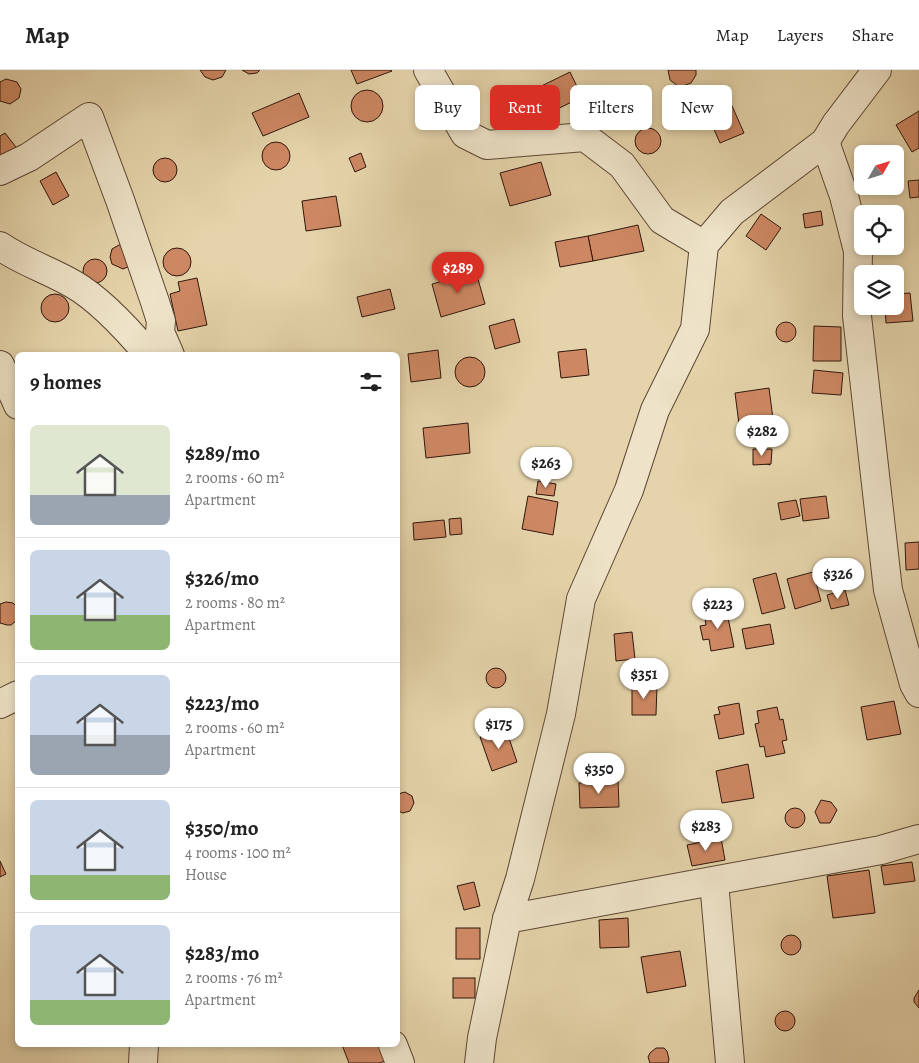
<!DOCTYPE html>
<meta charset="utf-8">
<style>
:root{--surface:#fff;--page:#f6f6f6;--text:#222;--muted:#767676;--line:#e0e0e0;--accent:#d93025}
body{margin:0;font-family:Alegreya,serif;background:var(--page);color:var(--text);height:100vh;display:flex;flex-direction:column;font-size:19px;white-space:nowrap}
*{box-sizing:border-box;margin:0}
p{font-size:16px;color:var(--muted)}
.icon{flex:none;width:28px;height:28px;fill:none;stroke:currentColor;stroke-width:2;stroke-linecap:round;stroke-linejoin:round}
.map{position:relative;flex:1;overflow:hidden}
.drawer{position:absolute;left:15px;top:282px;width:385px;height:695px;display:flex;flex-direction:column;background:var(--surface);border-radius:8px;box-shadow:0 2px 8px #0003}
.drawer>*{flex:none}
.banner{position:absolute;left:415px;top:15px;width:429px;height:45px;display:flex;gap:10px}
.needle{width:32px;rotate:51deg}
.controls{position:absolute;left:854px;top:75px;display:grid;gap:10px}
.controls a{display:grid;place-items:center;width:50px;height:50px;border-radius:8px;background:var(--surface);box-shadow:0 2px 8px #0003;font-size:25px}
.price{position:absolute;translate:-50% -42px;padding:0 11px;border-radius:18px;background:#fff;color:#222;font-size:16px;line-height:32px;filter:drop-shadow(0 1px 2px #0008)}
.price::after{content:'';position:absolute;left:50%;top:30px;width:15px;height:11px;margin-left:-8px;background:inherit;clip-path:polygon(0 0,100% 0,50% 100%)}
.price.selected{background:var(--accent);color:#fff}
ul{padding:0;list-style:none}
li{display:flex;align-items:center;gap:15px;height:125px;padding:0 15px}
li+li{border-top:1px solid var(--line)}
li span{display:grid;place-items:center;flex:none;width:140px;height:100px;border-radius:8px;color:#555}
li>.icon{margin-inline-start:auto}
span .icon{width:60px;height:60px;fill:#fffc;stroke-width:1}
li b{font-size:21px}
h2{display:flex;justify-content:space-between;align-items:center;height:60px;padding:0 15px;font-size:21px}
.tag{padding:0 18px;border-radius:8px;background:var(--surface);box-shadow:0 2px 8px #0003;font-size:18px;line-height:45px}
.tag.selected{background:var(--accent);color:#fff}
header{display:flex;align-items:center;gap:30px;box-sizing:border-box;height:70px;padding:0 25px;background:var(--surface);border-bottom:1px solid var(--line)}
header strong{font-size:24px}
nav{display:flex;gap:28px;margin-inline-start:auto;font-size:18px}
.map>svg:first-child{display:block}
.building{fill:#cd8863;stroke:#2f160c}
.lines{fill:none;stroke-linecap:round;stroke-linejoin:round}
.minor-casing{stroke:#5c4634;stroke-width:30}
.minor{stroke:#eee3c8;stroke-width:28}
</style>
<header>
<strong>Map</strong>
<nav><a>Map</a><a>Layers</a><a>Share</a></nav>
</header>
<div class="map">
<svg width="919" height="993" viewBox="0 0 919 993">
<rect width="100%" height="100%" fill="#e5d4ab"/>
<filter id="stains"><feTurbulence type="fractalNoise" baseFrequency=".004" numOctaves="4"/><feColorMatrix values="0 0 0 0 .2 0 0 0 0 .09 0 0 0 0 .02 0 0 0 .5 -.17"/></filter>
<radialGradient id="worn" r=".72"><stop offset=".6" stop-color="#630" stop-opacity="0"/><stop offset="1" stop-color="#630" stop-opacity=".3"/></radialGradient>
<g class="building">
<path d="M 200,0 L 226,0 L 222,7 L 213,10 L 205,7 Z"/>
<path d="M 242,0 L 260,0 L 257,3 L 249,4 Z"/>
<path d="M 351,0 L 391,0 L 392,1 L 357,14 Z"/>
<path d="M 668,0 L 696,0 L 696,5 L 691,13 L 683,16 L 678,16 L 670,10 Z"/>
<path d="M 570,2 L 582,27 L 541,47 L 529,22 Z"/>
<path d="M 6,9 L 17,12 L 21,19 L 19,28 L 10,34 L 0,31 L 0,12 Z"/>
<circle cx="367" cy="36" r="16"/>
<path d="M 725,20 L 744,63 L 720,73 L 701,30 Z"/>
<path d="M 299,23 L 309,47 L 263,66 L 252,43 Z"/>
<path d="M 919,41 L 919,78 L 912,82 L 896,55 Z"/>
<circle cx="648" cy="71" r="13"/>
<path d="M 5,63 L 19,81 L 0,87 L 0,66 Z"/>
<circle cx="276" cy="86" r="14"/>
<path d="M 361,83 L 366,97 L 355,102 L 349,88 Z"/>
<circle cx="165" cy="100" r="12"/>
<path d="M 541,92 L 551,125 L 510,136 L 500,103 Z"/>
<path d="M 56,102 L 69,126 L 53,135 L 40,111 Z"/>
<path d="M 919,110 L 919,127 L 910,128 L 908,111 Z"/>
<path d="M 336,126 L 341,156 L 306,161 L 302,131 Z"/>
<path d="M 821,141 L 823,155 L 805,158 L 803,144 Z"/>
<path d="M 761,144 L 781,158 L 766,180 L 746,166 Z"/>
<path d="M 638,155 L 644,181 L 593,191 L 588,166 Z"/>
<path d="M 588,166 L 593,191 L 560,197 L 555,172 Z"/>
<path d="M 119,175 L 123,175 L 130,196 L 123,199 L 112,194 L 110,187 L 112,179 Z"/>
<circle cx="177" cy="192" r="14"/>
<circle cx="95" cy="201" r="12"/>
<path d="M 476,202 L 485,234 L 441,247 L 432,214 Z"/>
<path d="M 197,208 L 207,255 L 178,261 L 170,224 L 180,221 L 178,212 Z"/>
<path d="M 390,219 L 395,239 L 362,247 L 357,227 Z"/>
<path d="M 910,223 L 913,251 L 886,253 L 885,236 L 895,236 L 895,224 Z"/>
<circle cx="55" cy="238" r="14"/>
<path d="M 514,249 L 520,272 L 495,279 L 489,256 Z"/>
<circle cx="786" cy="262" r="10"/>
<path d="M 814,256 L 841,257 L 841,291 L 813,291 Z"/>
<path d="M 586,279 L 589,305 L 561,308 L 558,282 Z"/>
<path d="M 438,280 L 441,308 L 411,312 L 408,284 Z"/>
<circle cx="470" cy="302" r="15"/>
<path d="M 814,300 L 843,303 L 841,325 L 812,323 Z"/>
<path d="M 769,318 L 773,349 L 739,354 L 735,323 Z"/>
<path d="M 468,353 L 470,383 L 426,388 L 423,358 Z"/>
<path d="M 757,378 L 765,380 L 770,395 L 754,390 Z"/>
<path d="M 753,379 L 772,379 L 771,394 L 753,395 Z"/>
<path d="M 538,411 L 556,414 L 554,426 L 536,424 Z"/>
<path d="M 528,426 L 558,432 L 553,465 L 522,459 Z"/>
<path d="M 826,426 L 829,448 L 803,451 L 800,429 Z"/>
<path d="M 796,430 L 800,446 L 781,450 L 778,433 Z"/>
<path d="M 461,448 L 462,464 L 450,465 L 449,449 Z"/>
<path d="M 444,450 L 446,467 L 414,470 L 413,453 Z"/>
<path d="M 919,472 L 919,499 L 906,500 L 905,473 Z"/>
<path d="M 813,502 L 821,531 L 795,539 L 787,509 Z"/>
<path d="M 776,503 L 785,538 L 762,544 L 753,509 Z"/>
<path d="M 845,520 L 849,535 L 831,539 L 827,525 Z"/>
<path d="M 6,532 L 13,533 L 18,538 L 17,550 L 11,555 L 7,555 L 0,553 L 0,534 Z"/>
<path d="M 726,538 L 734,577 L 711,581 L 709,569 L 703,570 L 700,556 L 706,555 L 704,542 Z"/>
<path d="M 770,554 L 774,574 L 746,579 L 742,559 Z"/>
<path d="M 632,562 L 635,589 L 616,591 L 614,564 Z"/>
<circle cx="496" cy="608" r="10"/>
<path d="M 632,616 L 657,616 L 656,645 L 632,645 Z"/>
<path d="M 894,631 L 901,664 L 867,670 L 861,637 Z"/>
<path d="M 739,633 L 744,664 L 719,669 L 714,645 L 720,644 L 718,637 Z"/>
<path d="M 777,637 L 780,650 L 783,649 L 787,670 L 782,671 L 785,683 L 766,687 L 764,676 L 760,677 L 755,654 L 759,653 L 757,641 Z"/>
<path d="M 506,659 L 517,692 L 492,701 L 480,667 Z"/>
<path d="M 748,694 L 754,728 L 722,733 L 716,701 Z"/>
<path d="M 618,711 L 619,737 L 580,738 L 579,713 Z"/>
<path d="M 405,722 L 412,726 L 414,733 L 410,741 L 403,743 L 398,741 L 398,724 Z"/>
<path d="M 821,730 L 831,732 L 837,740 L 830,753 L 820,753 L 815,742 Z"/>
<circle cx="795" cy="748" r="10"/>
<path d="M 721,768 L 725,790 L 692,796 L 687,775 Z"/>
<path d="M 0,791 L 6,804 L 0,807 Z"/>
<path d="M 912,792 L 915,811 L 884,815 L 881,796 Z"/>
<path d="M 869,800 L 875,843 L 833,848 L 827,806 Z"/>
<path d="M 474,812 L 480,836 L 464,840 L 457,816 Z"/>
<path d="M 628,848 L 629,877 L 600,878 L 599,850 Z"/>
<rect x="456" y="858" width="24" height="31"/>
<circle cx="791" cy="875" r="10"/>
<path d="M 680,881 L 686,916 L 647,923 L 641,887 Z"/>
<rect x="453" y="908" width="22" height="20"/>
<path d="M 919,920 L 919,938 L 914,932 L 914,928 Z"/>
<circle cx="785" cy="951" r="10"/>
<path d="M 342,975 L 378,975 L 385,991 L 380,993 L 349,993 Z"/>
<path d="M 656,978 L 664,978 L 667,981 L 669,989 L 668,993 L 650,993 L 648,987 L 650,983 Z"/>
</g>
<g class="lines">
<defs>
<g id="minor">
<path d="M 428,0 L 465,64 L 487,75 L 585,67 L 622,95 L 662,150 L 704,175"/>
<path d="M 825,72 L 844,126 L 858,181 L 857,246 L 888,520 L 914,614 L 919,623"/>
<path d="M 0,101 L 29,87 L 89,47 L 120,130 L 155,232 L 161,251 L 160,262 L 170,285"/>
<path d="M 0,176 C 23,192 49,200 73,214 C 101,230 128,260 149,285"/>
<path d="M 0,295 L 18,335"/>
<path d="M 0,634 L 18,625"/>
<path d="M 714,812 L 730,993"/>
<path d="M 507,849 L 881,780 L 919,769"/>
<path d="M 393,975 L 400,993"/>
<path d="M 143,993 L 144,975"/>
<path d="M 479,993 L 482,968 L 507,849 L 520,809 L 561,644 L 581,529 L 629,420 L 655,340 L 695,259 L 704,175 L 732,142 L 825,72 L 836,54 L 877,0"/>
</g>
</defs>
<use href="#minor" class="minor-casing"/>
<use href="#minor" class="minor"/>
</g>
<rect width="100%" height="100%" filter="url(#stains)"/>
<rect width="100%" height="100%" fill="url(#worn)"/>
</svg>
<div class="controls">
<a><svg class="needle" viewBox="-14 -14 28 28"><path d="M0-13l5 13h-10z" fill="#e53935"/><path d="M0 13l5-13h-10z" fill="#767676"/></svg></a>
<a><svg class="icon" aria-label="locate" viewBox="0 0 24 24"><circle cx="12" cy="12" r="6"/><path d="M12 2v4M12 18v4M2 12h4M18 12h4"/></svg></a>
<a><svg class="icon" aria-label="layers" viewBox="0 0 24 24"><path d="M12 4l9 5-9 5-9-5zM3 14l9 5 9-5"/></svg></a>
</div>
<b class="price selected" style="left:458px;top:224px">$289</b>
<b class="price" style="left:762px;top:387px">$282</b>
<b class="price" style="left:546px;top:419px">$263</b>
<b class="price" style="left:838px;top:530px">$326</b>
<b class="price" style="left:718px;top:560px">$223</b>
<b class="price" style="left:644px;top:630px">$351</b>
<b class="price" style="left:499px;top:680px">$175</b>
<b class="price" style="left:599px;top:725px">$350</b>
<b class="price" style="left:706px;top:782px">$283</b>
<div class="banner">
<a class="tag">Buy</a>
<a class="tag selected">Rent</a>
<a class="tag">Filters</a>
<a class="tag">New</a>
</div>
<section class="drawer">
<h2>9 homes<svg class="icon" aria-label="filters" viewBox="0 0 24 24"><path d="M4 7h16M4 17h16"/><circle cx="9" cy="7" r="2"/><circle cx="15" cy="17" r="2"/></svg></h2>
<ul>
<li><span style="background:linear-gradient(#dfe7d0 70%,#9aa5b1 0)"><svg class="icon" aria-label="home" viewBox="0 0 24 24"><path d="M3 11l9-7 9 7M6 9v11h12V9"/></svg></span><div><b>$289/mo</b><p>2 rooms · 60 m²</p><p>Apartment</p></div></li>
<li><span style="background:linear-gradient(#c9d6e8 65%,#8fb573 0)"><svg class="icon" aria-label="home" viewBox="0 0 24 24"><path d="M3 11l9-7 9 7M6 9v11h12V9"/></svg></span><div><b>$326/mo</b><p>2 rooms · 80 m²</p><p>Apartment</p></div></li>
<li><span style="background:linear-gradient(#c9d6e8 60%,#9aa5b1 0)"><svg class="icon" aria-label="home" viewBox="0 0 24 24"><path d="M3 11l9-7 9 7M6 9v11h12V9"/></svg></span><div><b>$223/mo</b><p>2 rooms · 60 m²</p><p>Apartment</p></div></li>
<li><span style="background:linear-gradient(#c9d6e8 75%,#8fb573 0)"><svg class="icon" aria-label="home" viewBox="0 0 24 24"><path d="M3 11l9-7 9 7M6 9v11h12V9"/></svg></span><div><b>$350/mo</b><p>4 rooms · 100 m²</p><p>House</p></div></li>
<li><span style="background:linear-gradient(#c9d6e8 75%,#8fb573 0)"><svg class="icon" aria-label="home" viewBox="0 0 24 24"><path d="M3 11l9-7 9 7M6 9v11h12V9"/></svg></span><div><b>$283/mo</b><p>2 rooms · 76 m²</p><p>Apartment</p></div></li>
</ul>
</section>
</div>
